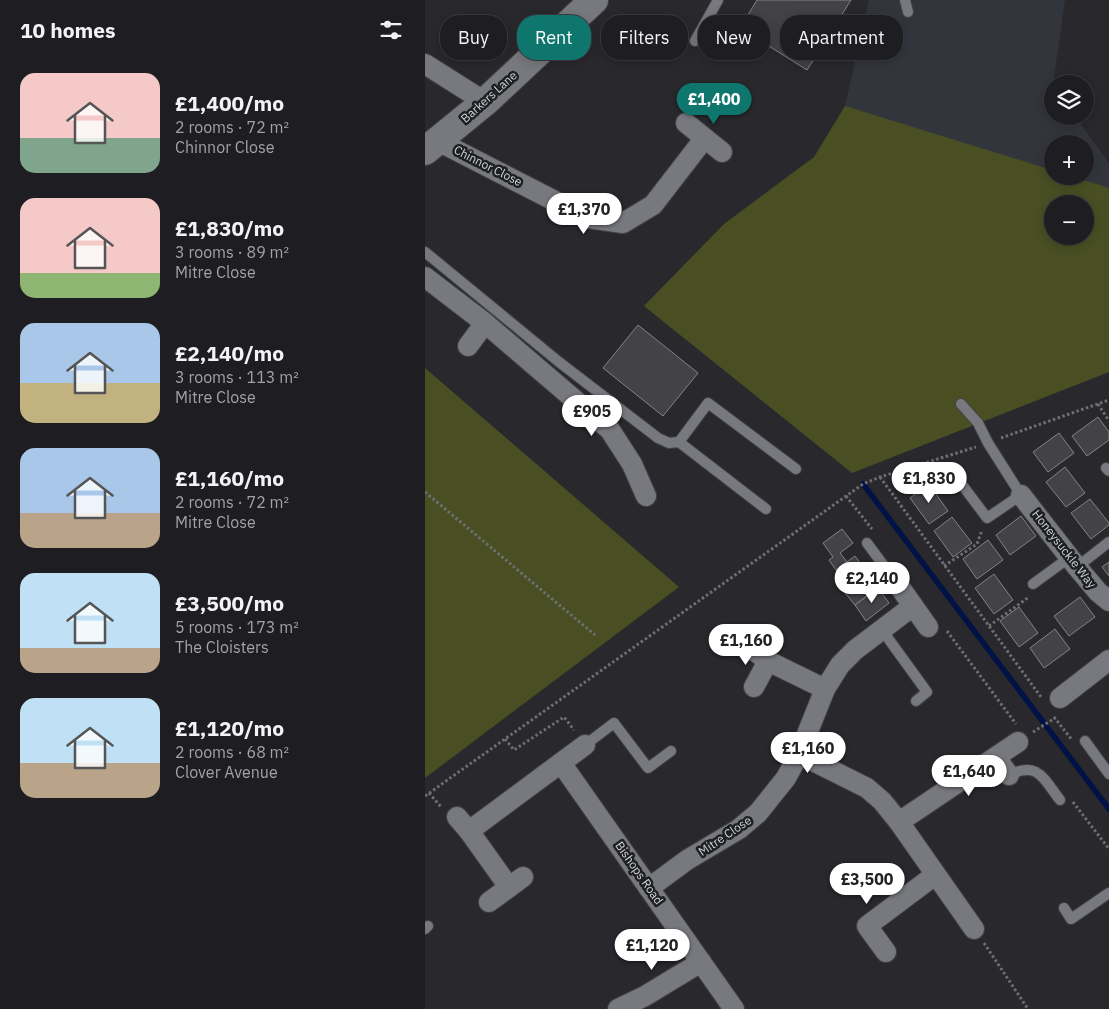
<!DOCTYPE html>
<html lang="en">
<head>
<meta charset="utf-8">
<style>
  body { margin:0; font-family:"IBM Plex Sans",sans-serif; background:#26272a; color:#f1f3f6; height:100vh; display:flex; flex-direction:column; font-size:19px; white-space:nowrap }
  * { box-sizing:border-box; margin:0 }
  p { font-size:16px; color:#a1a2a5 }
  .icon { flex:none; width:28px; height:28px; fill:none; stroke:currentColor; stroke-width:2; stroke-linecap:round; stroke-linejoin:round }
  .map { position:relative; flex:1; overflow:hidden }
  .panel { display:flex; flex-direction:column; background:#1e1e22; width:425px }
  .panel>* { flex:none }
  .banner { position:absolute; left:15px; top:15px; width:475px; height:45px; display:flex; gap:10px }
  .controls { position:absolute; left:619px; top:75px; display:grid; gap:10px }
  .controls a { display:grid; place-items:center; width:50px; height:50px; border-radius:50%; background:#1e1e22; box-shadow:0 2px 12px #0003,0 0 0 1px #3c3c40; font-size:25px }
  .price { position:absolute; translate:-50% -42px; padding:0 11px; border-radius:18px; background:#fff; color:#222; font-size:16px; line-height:32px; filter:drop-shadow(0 1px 2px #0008) }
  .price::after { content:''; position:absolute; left:50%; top:30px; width:15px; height:11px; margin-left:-8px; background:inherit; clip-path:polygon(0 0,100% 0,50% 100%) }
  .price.active { background:#0f766e; color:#fff }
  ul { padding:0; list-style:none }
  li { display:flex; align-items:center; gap:15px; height:125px; padding:0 20px }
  li span { display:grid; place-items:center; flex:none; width:140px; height:100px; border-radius:15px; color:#555 }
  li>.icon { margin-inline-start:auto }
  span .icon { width:60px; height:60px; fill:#fffc; stroke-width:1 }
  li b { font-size:21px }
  h2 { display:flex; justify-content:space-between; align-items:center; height:60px; padding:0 20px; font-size:21px }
  .pill { padding:0 18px; border-radius:20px; background:#1e1e22; box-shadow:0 2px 12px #0003,0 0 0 1px #3c3c40; font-size:18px; line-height:45px }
  .pill.active { background:#0f766e; color:#fff }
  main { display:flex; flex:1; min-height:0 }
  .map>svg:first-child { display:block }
</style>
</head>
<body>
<main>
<section class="panel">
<h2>10 homes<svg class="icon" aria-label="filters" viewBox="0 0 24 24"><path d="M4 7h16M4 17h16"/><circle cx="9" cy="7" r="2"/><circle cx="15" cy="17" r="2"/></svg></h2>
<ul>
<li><span style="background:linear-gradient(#f6c9c9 65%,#7fa58c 0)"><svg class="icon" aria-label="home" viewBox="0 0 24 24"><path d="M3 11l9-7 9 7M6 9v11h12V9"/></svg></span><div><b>£1,400/mo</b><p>2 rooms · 72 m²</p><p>Chinnor Close</p></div></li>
<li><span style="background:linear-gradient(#f6c9c9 75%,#8fb573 0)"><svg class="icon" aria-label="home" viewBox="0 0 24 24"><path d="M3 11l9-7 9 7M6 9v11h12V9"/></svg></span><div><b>£1,830/mo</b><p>3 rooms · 89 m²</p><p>Mitre Close</p></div></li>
<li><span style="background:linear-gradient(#a9c7e8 60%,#c2b280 0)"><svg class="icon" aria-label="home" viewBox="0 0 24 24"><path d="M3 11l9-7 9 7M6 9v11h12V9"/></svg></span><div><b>£2,140/mo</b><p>3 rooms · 113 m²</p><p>Mitre Close</p></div></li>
<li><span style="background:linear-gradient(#a9c7e8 65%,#b9a48a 0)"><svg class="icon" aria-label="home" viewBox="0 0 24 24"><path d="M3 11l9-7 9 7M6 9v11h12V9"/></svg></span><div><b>£1,160/mo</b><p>2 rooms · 72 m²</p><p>Mitre Close</p></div></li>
<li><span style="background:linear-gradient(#bfe0f5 75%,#b9a48a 0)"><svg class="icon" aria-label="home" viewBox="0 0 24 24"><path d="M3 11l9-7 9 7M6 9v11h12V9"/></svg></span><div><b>£3,500/mo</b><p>5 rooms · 173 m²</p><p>The Cloisters</p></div></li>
<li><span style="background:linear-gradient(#bfe0f5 65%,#b9a48a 0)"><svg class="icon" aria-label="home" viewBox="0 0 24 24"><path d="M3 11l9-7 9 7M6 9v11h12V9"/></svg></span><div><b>£1,120/mo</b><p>2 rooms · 68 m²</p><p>Clover Avenue</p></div></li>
</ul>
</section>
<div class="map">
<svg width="684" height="1009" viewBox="0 0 684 1009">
  <rect width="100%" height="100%" fill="#28282d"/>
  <!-- built -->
  <path fill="#33353d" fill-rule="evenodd" d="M444 0H640L628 84V116H650L684 163V372L427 473 219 306 299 224 389 157 420 106ZM628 144H660V176H628ZM628 204H660V236H628Z"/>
  <!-- green -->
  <g fill="#494f23" fill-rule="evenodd">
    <path d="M420 106 627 170 628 176H646L684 188V372L427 473 219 306 299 224 389 157ZM628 204H660V236H628Z"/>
    <polygon points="0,368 254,587 0,778"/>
  </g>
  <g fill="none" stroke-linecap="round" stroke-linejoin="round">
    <!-- stream -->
    <polyline stroke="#001246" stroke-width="5.5" points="438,484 684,809"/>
  </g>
  <!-- building -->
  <g fill="#434347" stroke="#838288">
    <polygon points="332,0 426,0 382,70 315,28"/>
    <polygon points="213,325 273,373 238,416 178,368"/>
    <polygon points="673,417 684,432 684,440 662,456 647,436"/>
    <polygon points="634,433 649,453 623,472 608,452"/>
    <polygon points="640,467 660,493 641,507 621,482"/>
    <polygon points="504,484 523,511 504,524 485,498"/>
    <polygon points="665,499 684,523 684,525 666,539 646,513"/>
    <polygon points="596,516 611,536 585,555 571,535"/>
    <polygon points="527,517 547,543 528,557 509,531"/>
    <polygon points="417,529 428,543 415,553 422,562 411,570 404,560 408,557 398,543"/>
    <polygon points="563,540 578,560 552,579 538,559"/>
    <polygon points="430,556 449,582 439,589 443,595 430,605 420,593 425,589 411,570"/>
    <polygon points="684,562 684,576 677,567"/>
    <polygon points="569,574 588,600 569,614 550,588"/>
    <polygon points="453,588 464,603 441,621 430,605"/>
    <polygon points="655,597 670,617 644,636 629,616"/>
    <polygon points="594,607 613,633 594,647 575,621"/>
    <polygon points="630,629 645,649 619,668 605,648"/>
  </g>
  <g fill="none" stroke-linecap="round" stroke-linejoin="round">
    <defs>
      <g id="lane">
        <polyline points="480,0 483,12"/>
        <polyline points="270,41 293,0"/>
        <polyline points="0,252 134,362 233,438 244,443 254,442 283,403 371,469"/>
        <polyline points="254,442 341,509"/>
        <polyline points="681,468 684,471"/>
        <polyline points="535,482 562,518 596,495 563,443 553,423 536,404"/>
        <polyline points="442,543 474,586"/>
        <polyline points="652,567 684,542"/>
        <polyline points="608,584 645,557"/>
        <polyline points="457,630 502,692 491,701"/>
        <polyline points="660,741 684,774"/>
        <polyline points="160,745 189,723 223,768 246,751"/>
        <path d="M584 775C613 761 618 778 635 800"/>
        <polyline points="639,908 646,919 684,893"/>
        <polyline points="0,929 3,926"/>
      </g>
      <g id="street">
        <polyline points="0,64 60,102"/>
        <polyline points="261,123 297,152"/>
        <polyline points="13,141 163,218 198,223 228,205 279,139"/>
        <polyline points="0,277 60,323 185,430 207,464 221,496"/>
        <polyline points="43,346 60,323"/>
        <polyline points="596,495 652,567 673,592 684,601"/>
        <polyline points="474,586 503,627"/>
        <polyline points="319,643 343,661 400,689"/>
        <polyline points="329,687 343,661"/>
        <polyline points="635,698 684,660"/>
        <polyline points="374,754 442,788 457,801 474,822 549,929"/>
        <polyline points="571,758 584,775"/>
        <polyline points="136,763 309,1009"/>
        <polyline points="32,817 44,831 84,887"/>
        <polyline points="474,822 593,742"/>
        <polyline points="44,831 160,745"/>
        <polyline points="224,888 262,860 314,829 333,813 361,778 374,754 400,689 415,665 430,650 488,606"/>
        <polyline points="64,902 98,877"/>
        <polyline points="461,952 442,926 510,875"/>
        <polyline points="193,1009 220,996 276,962"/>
      </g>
      <polyline id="secondary" points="0,151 60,102 169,0"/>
    </defs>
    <!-- lane casing -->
    <use href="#lane" stroke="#434447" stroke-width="12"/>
    <!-- street casing -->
    <use href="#street" stroke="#434447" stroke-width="22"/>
    <!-- secondary casing -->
    <use href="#secondary" stroke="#434447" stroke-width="30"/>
    <!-- path -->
    <g stroke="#6e6f73" stroke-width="3" stroke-dasharray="2.5 2.5" stroke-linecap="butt">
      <polyline points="673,404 684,421"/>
      <polyline points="576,438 684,400"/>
      <polyline points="455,477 616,697"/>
      <polyline points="0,492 170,635"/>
      <polyline points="421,496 447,529"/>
      <polyline points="519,566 552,544 557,530"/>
      <polyline points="564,626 604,597"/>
      <polyline points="522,631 591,724"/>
      <polyline points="629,717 647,740"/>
      <polyline points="608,732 630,718"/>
      <polyline points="80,739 89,750 139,717 149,730"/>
      <polyline points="4,793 17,808"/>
      <polyline points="0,796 438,484 455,477 551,447"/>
      <polyline points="648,802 684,849"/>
      <polyline points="559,943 603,1009"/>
    </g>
    <!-- lane -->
    <use href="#lane" stroke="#78797e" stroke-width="10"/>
    <!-- street -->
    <use href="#street" stroke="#78797e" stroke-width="20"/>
    <!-- secondary -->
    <use href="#secondary" stroke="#78797e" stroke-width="28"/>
  </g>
  <g text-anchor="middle" stroke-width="5" stroke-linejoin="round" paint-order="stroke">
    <!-- street labels -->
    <g font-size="12" fill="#d3d4d6" stroke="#1e1f23">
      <text transform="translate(64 97) rotate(-42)" y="4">Barkers Lane</text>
      <text transform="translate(63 166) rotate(27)" y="4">Chinnor Close</text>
      <text transform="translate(639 549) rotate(52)" y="4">Honeysuckle Way</text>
      <text transform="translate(300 836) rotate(-34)" y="4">Mitre Close</text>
      <text transform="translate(214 873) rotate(55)" y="4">Bishops Road</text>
    </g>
  </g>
</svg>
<div class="controls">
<a><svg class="icon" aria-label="layers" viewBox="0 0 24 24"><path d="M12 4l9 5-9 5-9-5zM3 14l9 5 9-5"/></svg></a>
<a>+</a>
<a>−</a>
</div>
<b class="price active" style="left:289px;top:125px">£1,400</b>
<b class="price" style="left:159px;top:235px">£1,370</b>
<b class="price" style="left:167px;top:437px">£905</b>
<b class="price" style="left:504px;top:504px">£1,830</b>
<b class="price" style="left:447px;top:604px">£2,140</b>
<b class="price" style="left:321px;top:666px">£1,160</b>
<b class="price" style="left:383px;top:774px">£1,160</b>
<b class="price" style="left:544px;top:797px">£1,640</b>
<b class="price" style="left:442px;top:905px">£3,500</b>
<b class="price" style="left:227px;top:971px">£1,120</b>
<div class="banner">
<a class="pill">Buy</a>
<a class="pill active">Rent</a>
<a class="pill">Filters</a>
<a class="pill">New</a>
<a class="pill">Apartment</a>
</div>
</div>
</main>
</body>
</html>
